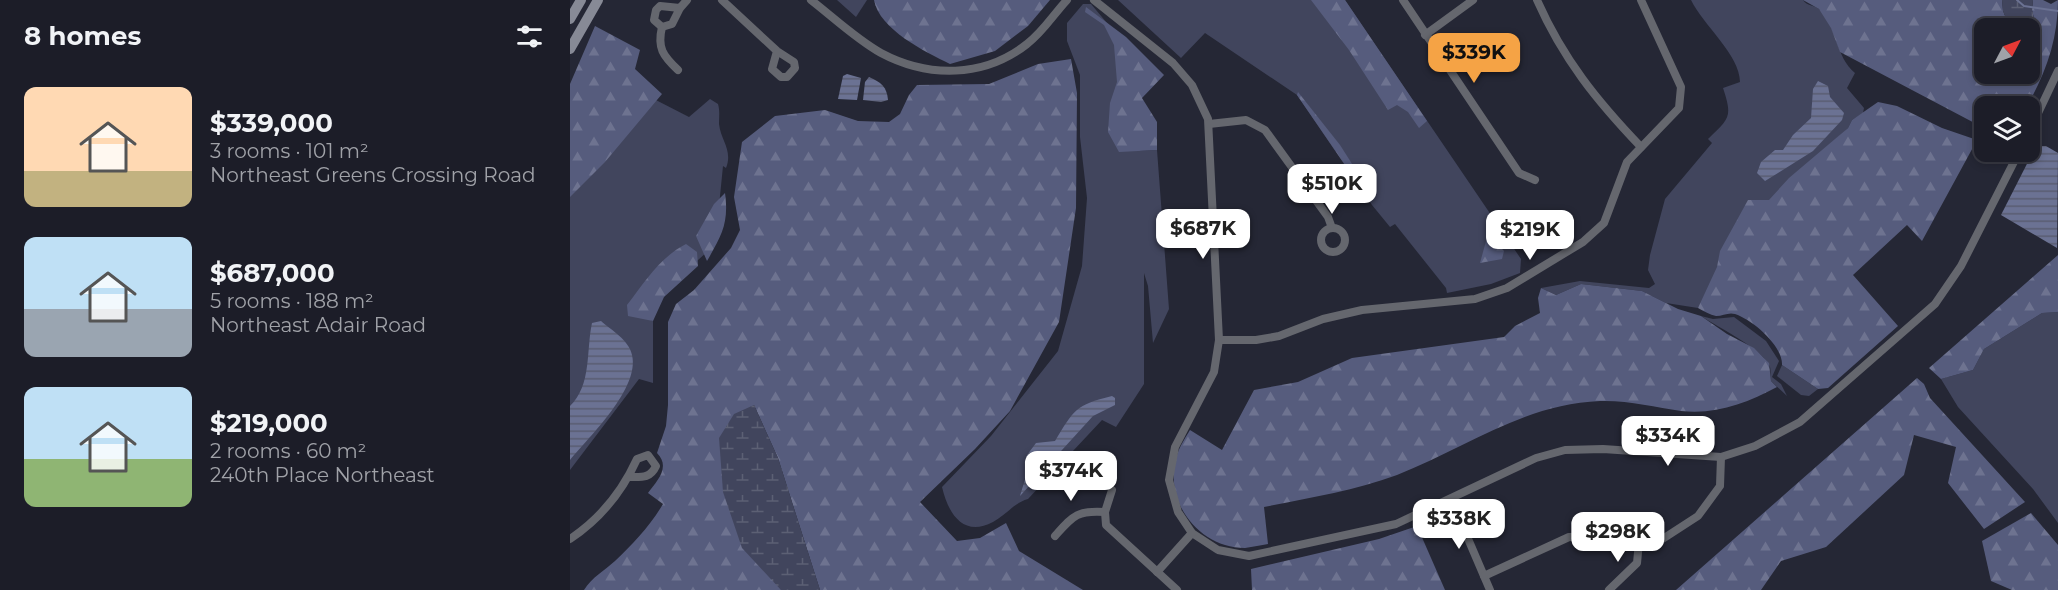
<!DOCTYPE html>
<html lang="en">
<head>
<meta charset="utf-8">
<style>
  body { margin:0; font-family:Montserrat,sans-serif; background:#292a34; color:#f1f3f6; height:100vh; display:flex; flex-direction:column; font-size:22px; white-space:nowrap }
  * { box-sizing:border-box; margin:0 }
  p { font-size:20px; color:#a0a2a8 }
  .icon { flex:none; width:33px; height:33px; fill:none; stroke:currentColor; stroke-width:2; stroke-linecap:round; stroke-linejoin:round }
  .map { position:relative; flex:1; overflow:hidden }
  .drawer { display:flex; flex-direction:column; background:#1c1d28; width:570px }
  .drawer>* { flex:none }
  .needle { width:39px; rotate:49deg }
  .tools { position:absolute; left:1404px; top:18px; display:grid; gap:12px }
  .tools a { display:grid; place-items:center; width:66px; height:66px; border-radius:12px; background:#1c1d28; box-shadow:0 3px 9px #0003,0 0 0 2px #3a3b45; font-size:30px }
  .price { position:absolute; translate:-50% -51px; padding:0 14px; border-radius:12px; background:#fff; color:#222; font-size:20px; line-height:39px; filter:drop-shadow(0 2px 3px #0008) }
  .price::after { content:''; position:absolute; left:50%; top:36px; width:18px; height:14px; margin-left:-9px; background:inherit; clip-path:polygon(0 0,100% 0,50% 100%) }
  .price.current { background:#f5a345; color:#111 }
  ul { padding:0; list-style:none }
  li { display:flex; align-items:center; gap:18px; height:150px; padding:0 24px }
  li span { display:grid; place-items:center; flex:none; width:168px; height:120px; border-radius:12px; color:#555 }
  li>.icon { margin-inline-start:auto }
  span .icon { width:72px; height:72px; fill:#fffc; stroke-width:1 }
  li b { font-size:26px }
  h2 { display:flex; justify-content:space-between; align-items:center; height:72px; padding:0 24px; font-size:26px }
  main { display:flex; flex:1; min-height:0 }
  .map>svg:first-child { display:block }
</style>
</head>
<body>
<main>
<section class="drawer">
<h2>8 homes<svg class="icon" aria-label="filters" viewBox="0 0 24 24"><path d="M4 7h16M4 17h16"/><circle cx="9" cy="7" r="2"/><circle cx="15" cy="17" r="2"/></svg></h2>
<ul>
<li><span style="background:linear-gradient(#ffd9b3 70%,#c2b280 0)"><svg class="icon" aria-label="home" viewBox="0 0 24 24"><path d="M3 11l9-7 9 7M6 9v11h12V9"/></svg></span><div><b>$339,000</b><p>3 rooms · 101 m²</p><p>Northeast Greens Crossing Road</p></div></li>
<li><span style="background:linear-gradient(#bfe0f5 60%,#9aa5b1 0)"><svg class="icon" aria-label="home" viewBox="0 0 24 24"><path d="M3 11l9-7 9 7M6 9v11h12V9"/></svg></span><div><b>$687,000</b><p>5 rooms · 188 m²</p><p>Northeast Adair Road</p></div></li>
<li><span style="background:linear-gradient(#bfe0f5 60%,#8fb573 0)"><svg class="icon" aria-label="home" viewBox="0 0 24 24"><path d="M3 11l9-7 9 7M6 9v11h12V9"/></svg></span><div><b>$219,000</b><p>2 rooms · 60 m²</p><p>240th Place Northeast</p></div></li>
</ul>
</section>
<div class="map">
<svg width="1488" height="590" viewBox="0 0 1488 590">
  <defs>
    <pattern id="forest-firs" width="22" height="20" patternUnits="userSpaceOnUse" patternTransform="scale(1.5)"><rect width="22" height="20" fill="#565c7d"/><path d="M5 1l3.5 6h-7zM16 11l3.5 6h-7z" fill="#6e7390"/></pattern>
    <pattern id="wetland-marsh" width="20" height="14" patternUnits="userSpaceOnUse" patternTransform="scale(1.5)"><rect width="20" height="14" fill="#41455d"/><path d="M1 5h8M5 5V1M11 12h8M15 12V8" fill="none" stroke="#5c6074"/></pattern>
    <pattern id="water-rules" width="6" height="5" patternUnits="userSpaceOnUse" patternTransform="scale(1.5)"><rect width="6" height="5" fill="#6b7293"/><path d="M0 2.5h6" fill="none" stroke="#595d71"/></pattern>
  </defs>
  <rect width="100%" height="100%" fill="#252735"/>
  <!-- green -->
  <g fill="#41455d">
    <polygon points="267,0 297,0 286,17"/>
    <polygon points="548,0 775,0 951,259 950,273 921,284 877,293 876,288 825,224 820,227 802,205 727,95 635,33 611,58"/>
    <path d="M1121 0H1233C1237 6 1244 5 1249 9 1268 26 1265 57 1285 73L1277 88 1294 108 1293 113 1282 120 1278 128 1253 151 1147 280 1128 308 1096 303 1072 291 1011 284 986 295 971 288 1010 281 1079 288 1085 284 1078 270 1080 255 1095 199 1142 143 1138 139C1159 118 1163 118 1153 88L1170 82C1170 55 1133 25 1121 0Z"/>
    <path d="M513 4H521L558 48 570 151 587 150 599 309 583 343 578 286 574 273V384L546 427 532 420 458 499C444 503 436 515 423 522 393 538 378 513 372 487L421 436 488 351 512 266 517 198 510 137V75L497 41V23Z"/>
    <path d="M80 97 119 117 140 99 148 104C150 111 149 117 149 124 151 141 163 150 156 168L153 166 148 216 138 251 77 306 76 318 83 321V383L69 379 0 470V163Z"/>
    <polygon points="1488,312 1488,523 1463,489 1388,407 1371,379 1403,370 1414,349 1472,313"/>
    <path d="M1131 316 1143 319 1164 317 1196 341 1209 361 1202 377 1211 384 1217 396 1201 381C1200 376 1201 371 1200 367 1196 351 1146 326 1131 316Z"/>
    <polygon points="1212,365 1248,389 1239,396 1231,395 1207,376"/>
  </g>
  <!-- forest -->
  <g fill="url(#forest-firs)">
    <path d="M304 0H480L458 26 425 51 380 64C355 52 309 29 304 0Z"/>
    <polygon points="741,0 775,0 857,121 849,128 838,112 827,105 818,110 779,50"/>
    <path d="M1233 0H1432L1433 11 1440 28H1414V74H1460V47L1467 31 1462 10 1463 0H1473L1481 4 1488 0C1488 39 1476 73 1457 106H1414V128L1270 52 1261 28 1249 9Z"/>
    <polygon points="516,7 556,37 594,75 572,98 587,122 587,150 549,152 538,132 540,103 547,82 544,45 534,25 515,12"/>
    <polygon points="25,26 70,50 65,69 92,94 35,162 0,197 0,84"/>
    <path d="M501 59 507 93 506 208 489 322 440 411 405 449 350 502 387 541 410 538 436 523 449 551 513 590H250L208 458 184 405 211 590H14C22 577 34 571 45 561 63 544 80 526 93 504L78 493C87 481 101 467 87 453L96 426 98 405V322L106 304 124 290 161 248 170 230 164 197 172 142 205 116 255 110 288 121 319 122 330 114 339 95 347 85 419 84 468 64Z"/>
    <polygon points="728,92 770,145 798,189 793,191 727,95"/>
    <path d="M1308 102 1327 106 1372 128 1407 140 1352 241 1337 225 1283 275 1328 326 1258 388 1248 389 1212 365C1213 346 1183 320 1165 314 1158 312 1153 316 1146 316 1140 315 1134 311 1128 308L1147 267 1150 251 1178 200H1199L1219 178 1278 128 1282 120Z"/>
    <path d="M155 193C159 223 152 235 137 261L126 236 144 204Z"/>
    <polygon points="918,234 934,251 932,259 910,263"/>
    <path d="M116 244 127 252 128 266 94 297 83 321 58 316 57 305C75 282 89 258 116 244Z"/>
    <polygon points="1488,255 1488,312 1472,313 1414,349 1403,370 1371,379 1359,368"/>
    <path d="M1011 284 1072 291 1108 309 1131 316 1157 334 1184 348 1199 363 1201 381 1207 387C1177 403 1146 415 1111 411 1085 407 1057 400 1030 401 954 404 895 448 827 475 784 491 738 498 694 507L698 544C691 545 683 547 675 548 630 548 594 503 606 459 608 449 614 440 620 430L652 450 684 390 728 382 782 358 934 337 945 326 970 313 968 298 971 288 986 295Z"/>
    <polygon points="1347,378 1354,384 1360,398 1455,502 1414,529 1378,483 1386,447 1344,435 1334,475 1256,547 1211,561 1191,590 1106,590"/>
    <polygon points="1461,513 1488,545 1488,590 1442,590 1421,581 1412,541"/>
    <polygon points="847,526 875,590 682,590 681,569 809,539"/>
  </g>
  <!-- wetland -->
  <g fill="url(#wetland-marsh)">
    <polygon points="1432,0 1463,0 1462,10 1467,31 1460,47 1460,28 1440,28 1433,11"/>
    <polygon points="184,405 208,458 250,590 211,590 172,548 153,492 149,438 164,414"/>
  </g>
  <!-- water -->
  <g fill="url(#water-rules)">
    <polygon points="277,74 291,78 287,100 268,99 273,76"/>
    <path d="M299 77C311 82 317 87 318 100L311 102 293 100 295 82Z"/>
    <polygon points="1248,81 1258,86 1260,97 1274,113 1272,120 1243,151 1195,181 1187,173 1191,162 1205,150 1213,150 1223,135 1241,118 1243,89"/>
    <polygon points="1466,146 1476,146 1488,153 1487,248 1431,215"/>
    <path d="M31 321C41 330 59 340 62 355 70 388 20 436 0 460V406C22 385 16 350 22 323Z"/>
    <path d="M542 396 545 398V405L523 416 450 496 459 466 457 455 466 443 485 441C504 410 505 405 542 396Z"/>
  </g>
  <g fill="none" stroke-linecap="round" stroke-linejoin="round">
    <!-- stream -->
    <polyline stroke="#6b7293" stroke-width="2" points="1447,0 1454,6 1488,11"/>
    <!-- street -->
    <g stroke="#65676e" stroke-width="8">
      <polyline points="152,0 207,51 224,62 225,68 217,77 211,77 202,69 207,51"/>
      <path d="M241 0C263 17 286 39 311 53 358 78 414 78 457 44 473 32 483 15 497 0"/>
      <polyline points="524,0 603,63 622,85 638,119 649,340 644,372 605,447 599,480 608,512 622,533 648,550 679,556 826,524 966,458 995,450 1033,449 1151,457 1185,446 1230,422 1365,304 1391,266 1449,152"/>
      <polyline points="833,0 949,173 965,180"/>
      <path d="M967 0C993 59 1027 101 1071 147"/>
      <polyline points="110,8 90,6 86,10 84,20 92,27 102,24 110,8 117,0"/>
      <path d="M92 27C87 48 93 56 108 70"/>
      <polyline points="855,35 903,0"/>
      <polyline points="639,124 676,120 695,130 758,217 762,228"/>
      <polyline points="1460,130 1488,71"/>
      <circle cx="763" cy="240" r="12"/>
      <polyline points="649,340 686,340 709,336 753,319 792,310 905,299 937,288 1013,242 1034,223 1057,162 1109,108 1111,87 1071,0"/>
      <polyline points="542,490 535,512 536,525 607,590"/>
      <polyline points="881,499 920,590"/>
      <path d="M485 536C503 516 507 510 535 512"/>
      <path d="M0 539C30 519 52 492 67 459L78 455 86 466C80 479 71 477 58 477"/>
      <polyline points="587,572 622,533"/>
      <polyline points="914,576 999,537 1040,535 1071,543 1091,540 1128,516 1150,486 1151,457"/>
      <polyline points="1039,590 1067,563 1069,542"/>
    </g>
    <!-- secondary -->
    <g stroke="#878a96" stroke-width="10">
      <polyline points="0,19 11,0"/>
      <polyline points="0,49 28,0"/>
    </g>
  </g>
</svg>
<div class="tools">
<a><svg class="needle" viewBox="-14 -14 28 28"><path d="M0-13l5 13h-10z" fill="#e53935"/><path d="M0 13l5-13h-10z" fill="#a0a2a8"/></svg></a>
<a><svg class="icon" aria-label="layers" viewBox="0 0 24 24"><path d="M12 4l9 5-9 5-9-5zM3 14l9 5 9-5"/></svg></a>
</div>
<b class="price current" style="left:904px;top:84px">$339K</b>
<b class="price" style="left:762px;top:215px">$510K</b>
<b class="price" style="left:633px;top:260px">$687K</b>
<b class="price" style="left:960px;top:261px">$219K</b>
<b class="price" style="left:1098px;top:467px">$334K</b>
<b class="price" style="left:501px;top:502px">$374K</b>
<b class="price" style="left:889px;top:550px">$338K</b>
<b class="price" style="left:1048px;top:563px">$298K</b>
</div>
</main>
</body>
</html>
